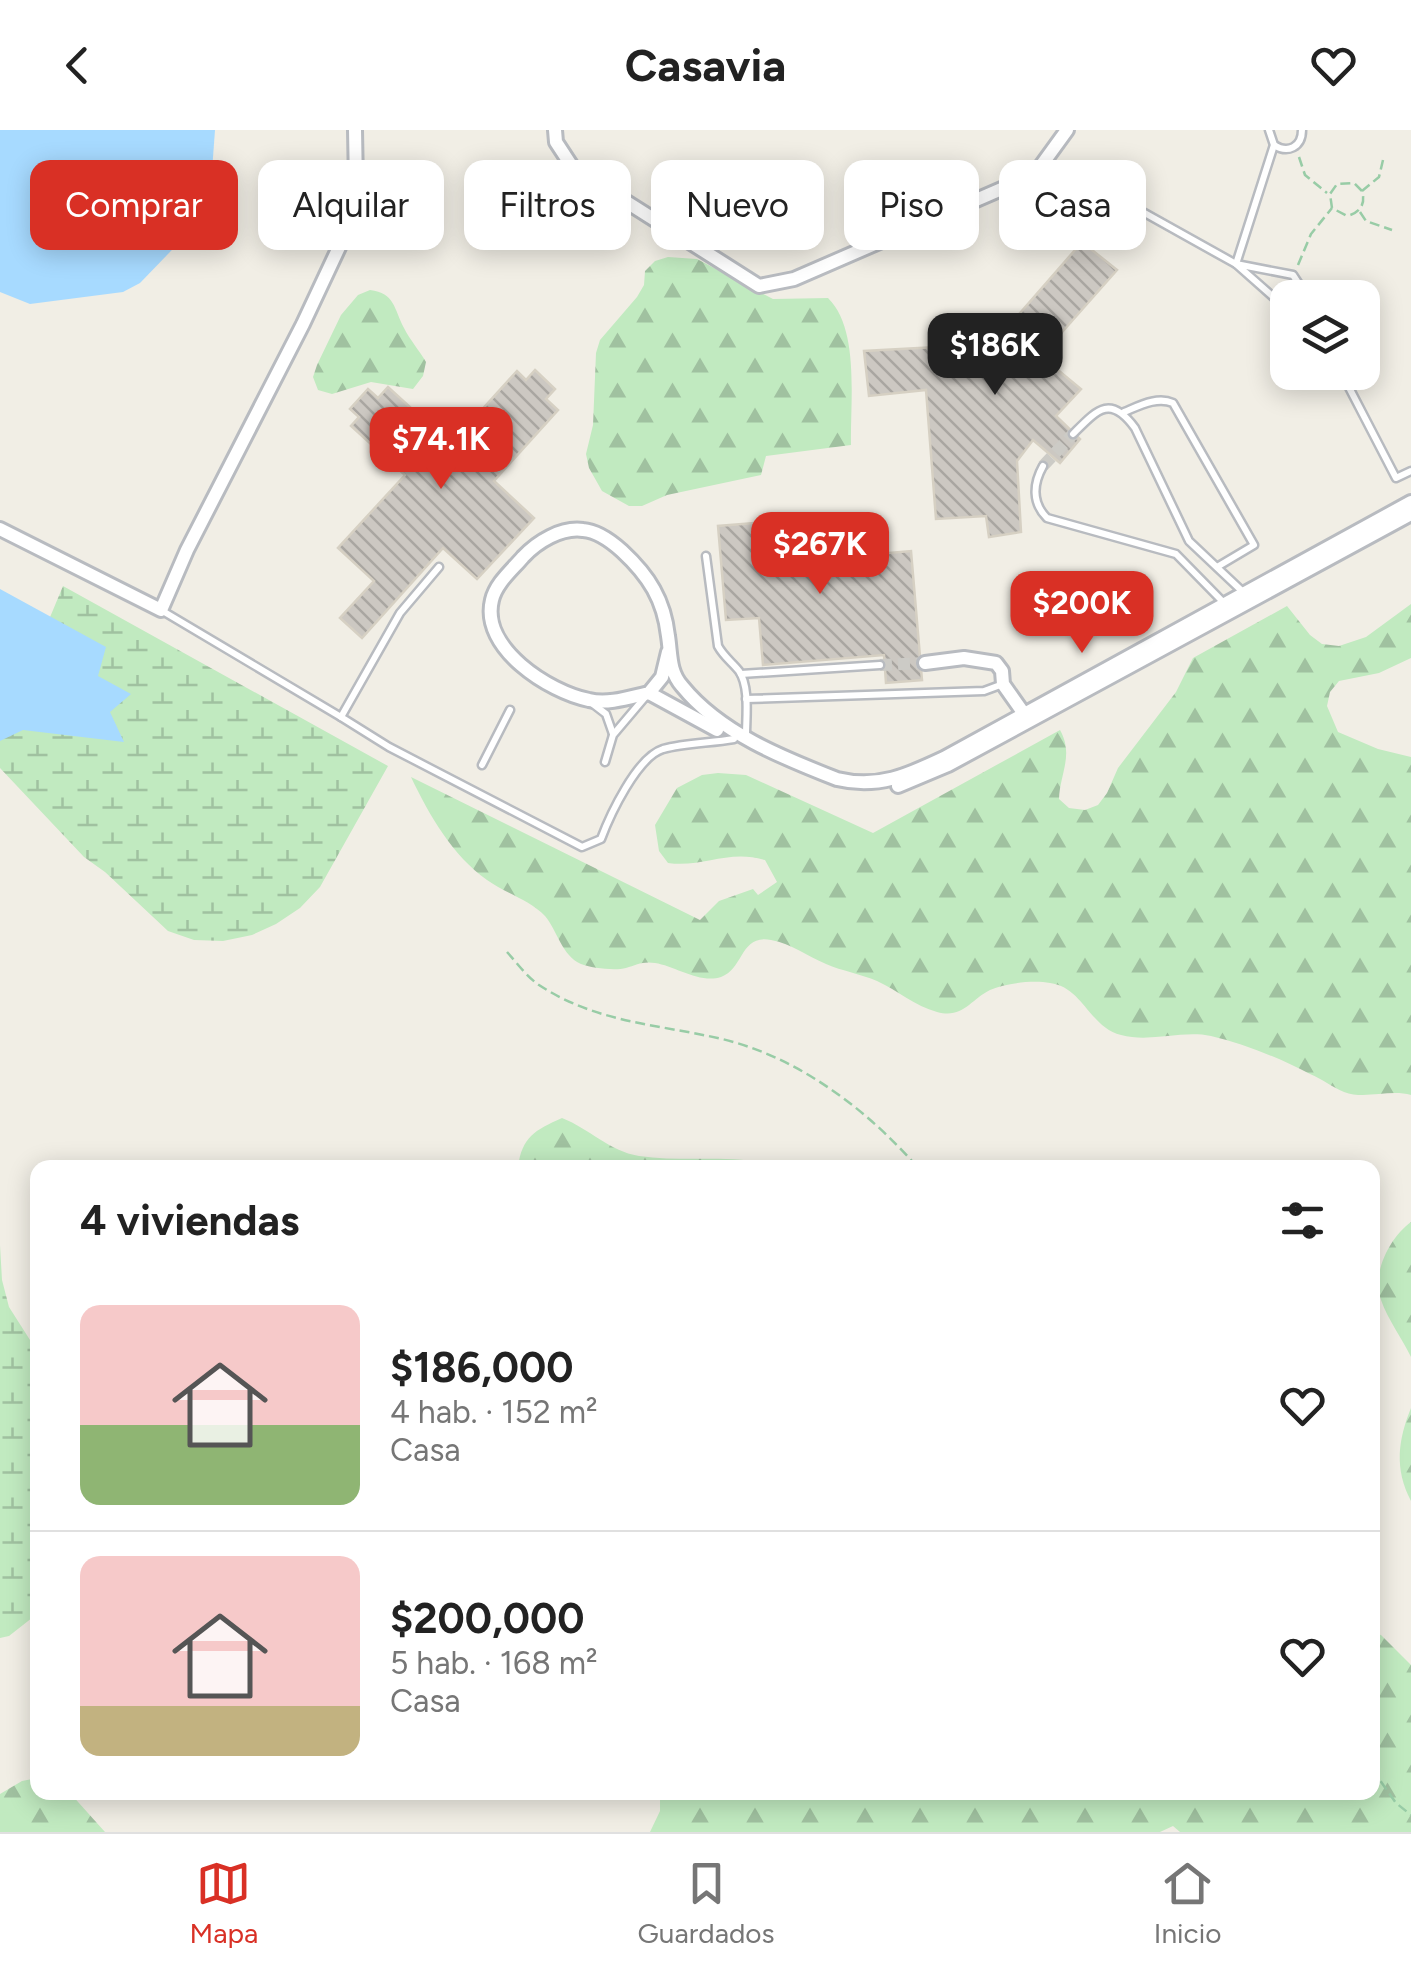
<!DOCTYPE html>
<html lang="es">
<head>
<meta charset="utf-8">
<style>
  body { margin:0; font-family:Figtree,sans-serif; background:#f6f6f6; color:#222; height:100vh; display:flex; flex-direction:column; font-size:38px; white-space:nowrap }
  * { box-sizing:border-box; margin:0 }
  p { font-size:32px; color:#767676 }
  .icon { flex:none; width:55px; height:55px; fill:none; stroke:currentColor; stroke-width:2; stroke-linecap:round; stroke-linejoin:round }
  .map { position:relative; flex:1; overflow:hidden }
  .details { position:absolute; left:30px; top:1030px; width:1350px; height:640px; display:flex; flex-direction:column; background:#fff; border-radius:20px; box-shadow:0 5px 25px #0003 }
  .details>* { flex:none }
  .hud { position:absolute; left:30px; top:30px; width:1352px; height:90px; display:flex; gap:20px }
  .tools { position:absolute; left:1270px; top:150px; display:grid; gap:20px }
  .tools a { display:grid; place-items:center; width:110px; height:110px; border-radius:20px; background:#fff; box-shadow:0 5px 25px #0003; font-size:50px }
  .price { position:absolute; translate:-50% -85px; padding:0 22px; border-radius:20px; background:#d93025; color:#fff; font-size:32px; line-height:65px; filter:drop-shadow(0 2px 5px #0008) }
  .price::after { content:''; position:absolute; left:50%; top:60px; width:30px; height:22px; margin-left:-15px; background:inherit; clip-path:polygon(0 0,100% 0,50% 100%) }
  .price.current { background:#222; color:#fff }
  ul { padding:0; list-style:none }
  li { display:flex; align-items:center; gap:30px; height:250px; padding:0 50px }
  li+li { border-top:2px solid #e0e0e0 }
  li span { display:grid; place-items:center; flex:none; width:280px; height:200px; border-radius:20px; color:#555 }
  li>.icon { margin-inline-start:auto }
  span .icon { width:120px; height:120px; fill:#fffc; stroke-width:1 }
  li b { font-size:42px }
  h2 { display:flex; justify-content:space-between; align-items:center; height:120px; padding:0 50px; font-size:42px }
  .pill { padding:0 35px; border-radius:20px; background:#fff; box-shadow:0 5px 25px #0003; font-size:35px; line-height:90px }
  .pill.current { background:#d93025; color:#fff }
  header { display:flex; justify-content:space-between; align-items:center; height:130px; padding:0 50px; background:#fff; font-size:45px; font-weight:700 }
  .menu { display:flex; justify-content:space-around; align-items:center; height:140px; border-top:2px solid #e0e0e0; background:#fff; font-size:28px; color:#767676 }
  .menu a { display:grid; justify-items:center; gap:5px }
  .menu .current { color:#d93025 }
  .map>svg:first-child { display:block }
</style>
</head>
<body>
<header><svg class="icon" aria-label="back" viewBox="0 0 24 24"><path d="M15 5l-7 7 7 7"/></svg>Casavia<svg class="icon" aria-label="heart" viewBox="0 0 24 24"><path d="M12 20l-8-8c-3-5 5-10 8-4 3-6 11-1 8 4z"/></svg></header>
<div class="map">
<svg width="1411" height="1702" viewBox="0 0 1411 1702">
  <defs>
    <pattern id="forest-firs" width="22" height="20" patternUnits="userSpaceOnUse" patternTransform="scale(2.5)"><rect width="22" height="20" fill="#c1eac0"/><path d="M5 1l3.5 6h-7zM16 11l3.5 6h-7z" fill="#a0c1a0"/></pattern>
    <pattern id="wetland-marsh" width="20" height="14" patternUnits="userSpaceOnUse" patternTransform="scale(2.5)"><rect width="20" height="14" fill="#c1eac0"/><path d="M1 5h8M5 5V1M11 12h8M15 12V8" fill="none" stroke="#a0c1a0"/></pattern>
    <pattern id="building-back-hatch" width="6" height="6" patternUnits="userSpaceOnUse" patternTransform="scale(2.5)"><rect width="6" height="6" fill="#ccc8c2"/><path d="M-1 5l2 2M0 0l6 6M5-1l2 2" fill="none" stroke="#a9a6a1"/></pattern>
  </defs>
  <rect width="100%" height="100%" fill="#f1eee5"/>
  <!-- forest -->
  <g fill="url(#forest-firs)">
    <path d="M668 127 697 129 773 169 828 168C860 199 850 272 851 315L766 326 761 345 667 365 642 376H629L602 361 589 338 586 324 593 295 596 223 600 210 637 167 644 155 645 141 655 131Z"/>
    <path d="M370 160C395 163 394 179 404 198 410 210 419 220 426 232L423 246 413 259 371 252 332 264 318 260 313 247 317 235 341 185 358 165Z"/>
    <path d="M1411 474V528L1379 543 1339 551 1330 562 1327 576 1338 602 1378 619 1411 627V965C1389 959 1365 970 1344 962 1332 957 1322 949 1310 944 1279 928 1245 914 1211 906 1181 900 1150 913 1121 905 1089 897 1083 857 1050 853 1033 850 1006 853 990 860 970 870 963 889 937 882 915 876 897 860 877 851 861 844 842 841 826 834 807 826 792 814 771 810 740 804 744 839 721 847 700 854 675 836 655 833 643 831 636 835 626 838 615 841 591 838 581 834 562 826 557 800 545 786 530 770 505 763 487 750 453 726 429 685 411 647L700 790 719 771 753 759 758 765 777 752 765 730C728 719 703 738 668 733L659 721 655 695 677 658 702 645 718 643 746 645 873 703 1060 600C1074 625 1060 643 1059 669L1069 678 1085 680 1098 675 1107 663 1118 638 1176 562 1193 528 1287 476 1310 505 1322 514 1339 516 1366 507Z"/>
    <path d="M562 988C590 999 609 1021 639 1026 687 1033 734 1023 782 1037H518C522 1007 535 1000 562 988Z"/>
    <path d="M1411 1092V1227C1402 1208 1388 1190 1381 1170 1371 1144 1390 1107 1411 1092Z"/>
    <path d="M1411 1278V1371C1394 1339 1398 1310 1411 1278Z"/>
    <polygon points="1373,1503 1381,1505 1411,1535 1411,1702 1180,1702 1173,1696 1160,1702 650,1702 660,1681 660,1663 1372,1662"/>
    <polygon points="37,1648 38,1662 70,1663 105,1702 0,1702 0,1664 22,1651"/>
  </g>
  <!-- wetland -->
  <g fill="url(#wetland-marsh)">
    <polygon points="63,456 388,636 320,757 300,778 276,794 252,805 223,811 194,810 168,801 105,742 84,727 0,638 0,527 48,492"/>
    <polygon points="0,1115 2,1150 9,1177 37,1221 37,1484 9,1506 0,1508"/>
  </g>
  <!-- water -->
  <g fill="#a7daff">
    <polygon points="0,0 215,0 210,68 196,95 140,153 123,162 30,174 0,162"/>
    <polygon points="0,459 106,517 98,546 131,564 110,582 124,612 23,600 0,611"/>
  </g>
  <!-- building -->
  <g fill="url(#building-back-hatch)" stroke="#d6d0c3" stroke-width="2.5">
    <polygon points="1082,112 1117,140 1041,226 1081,259 1056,286 1080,309 1060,333 1033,310 1017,331 1021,402 989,407 986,386 936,389 926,260 869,266 864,221 993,214"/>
    <polygon points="535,240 555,259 546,269 558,280 494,351 534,388 477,449 443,418 362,508 340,488 374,451 338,418 405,345 351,296 359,287 350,279 368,259 378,268 388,257 433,298 421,311 439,327 517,241 526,250"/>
    <polygon points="826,387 830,428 911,421 922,550 886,553 884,525 763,535 759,488 726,490 718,396"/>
  </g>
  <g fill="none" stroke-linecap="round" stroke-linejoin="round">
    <!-- street-tunnel -->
    <g stroke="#cccbc6" stroke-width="12" stroke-dasharray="12 6" stroke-linecap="butt">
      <polyline points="1043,336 1073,304"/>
      <polyline points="880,535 925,533"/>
    </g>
    <defs>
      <g id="lane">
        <polyline points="1269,0 1274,15 1236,134 1288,180"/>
        <path d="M1274 15C1288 24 1302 17 1302 0"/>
        <polyline points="1116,67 1236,134 1293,145 1308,168"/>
        <polyline points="1341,242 1396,348 1411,341"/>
        <path d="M1124 282C1139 276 1157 266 1173 273L1254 415 1217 437"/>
        <path d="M1073 304C1097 280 1110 264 1135 298L1189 411 1243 462"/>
        <path d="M1043 336C1033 354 1032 373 1047 388L1176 424 1226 475"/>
        <path d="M706 426 718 516C724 527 732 532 739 541 750 557 746 587 746 605"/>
        <path d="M439 437 400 483 341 587 389 617 582 717 601 709C610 685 637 627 663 619 685 613 711 613 734 609"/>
        <polyline points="161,480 341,587"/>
        <polyline points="741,544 880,535"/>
        <polyline points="746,569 984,561 1003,554"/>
        <polyline points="593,574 606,584 613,604"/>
        <polyline points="605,632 613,605 646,566"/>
        <polyline points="482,635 510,580"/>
      </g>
      <g id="street">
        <polyline points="555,0 556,12 573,38 759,156 794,149 1013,54 1038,40 1067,0"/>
        <polyline points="0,399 161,480 187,420 303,194 341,113 356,54 355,0"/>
        <path d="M668 522 662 547 649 563C631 567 608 575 589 570 549 562 480 518 492 470 496 453 512 440 523 427 537 412 561 397 583 400 598 401 612 412 622 421 649 446 664 470 668 506 671 525 669 541 682 556 720 603 783 628 837 649 878 659 908 645 944 628L1411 372"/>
        <polyline points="925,533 964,528 996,533 1002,541 1003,554 1027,588"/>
        <polyline points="649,563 717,600"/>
        <polyline points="898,656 948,635 1411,384"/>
      </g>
    </defs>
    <!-- lane casing -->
    <use href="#lane" stroke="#b8bbc0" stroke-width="11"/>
    <!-- street casing -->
    <use href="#street" stroke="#b8bbc0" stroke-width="18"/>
    <!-- path -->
    <g stroke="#98cca6" stroke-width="2.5" stroke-dasharray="10 5" stroke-linecap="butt">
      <polyline points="1299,27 1305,45 1327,63"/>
      <path d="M1362 61 1354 53 1337 54 1330 64 1332 78 1347 86C1360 83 1366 74 1362 61L1379 47 1383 30"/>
      <polyline points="1360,82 1366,91 1392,100"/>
      <polyline points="1298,135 1311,104 1332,78"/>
      <path d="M507 822C517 833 527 847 539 855 597 893 657 894 722 909 798 927 868 980 918 1038"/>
      <polyline points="1372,1639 1396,1673 1411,1685"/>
    </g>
    <!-- lane -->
    <use href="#lane" stroke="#fff" stroke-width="6"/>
    <!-- street -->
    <use href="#street" stroke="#fff" stroke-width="12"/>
  </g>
</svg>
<div class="tools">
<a><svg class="icon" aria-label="layers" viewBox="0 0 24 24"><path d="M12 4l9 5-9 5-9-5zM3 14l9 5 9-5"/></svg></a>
</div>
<b class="price current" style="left:995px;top:268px">$186K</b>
<b class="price" style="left:441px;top:362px">$74.1K</b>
<b class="price" style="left:820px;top:467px">$267K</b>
<b class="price" style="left:1082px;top:526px">$200K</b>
<div class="hud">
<a class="pill current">Comprar</a>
<a class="pill">Alquilar</a>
<a class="pill">Filtros</a>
<a class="pill">Nuevo</a>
<a class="pill">Piso</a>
<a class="pill">Casa</a>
</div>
<section class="details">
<h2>4 viviendas<svg class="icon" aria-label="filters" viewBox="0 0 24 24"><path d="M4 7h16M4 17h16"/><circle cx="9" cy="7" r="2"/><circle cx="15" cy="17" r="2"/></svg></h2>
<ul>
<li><span style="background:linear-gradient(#f6c9c9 60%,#8fb573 0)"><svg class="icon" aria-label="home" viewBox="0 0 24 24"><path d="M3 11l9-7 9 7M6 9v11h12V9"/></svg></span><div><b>$186,000</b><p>4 hab. · 152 m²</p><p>Casa</p></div><svg class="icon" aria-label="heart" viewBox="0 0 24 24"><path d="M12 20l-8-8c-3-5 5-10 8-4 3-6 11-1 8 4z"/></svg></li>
<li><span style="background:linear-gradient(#f6c9c9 75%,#c2b280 0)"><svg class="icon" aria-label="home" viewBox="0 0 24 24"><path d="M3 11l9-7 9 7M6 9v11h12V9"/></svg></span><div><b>$200,000</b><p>5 hab. · 168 m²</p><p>Casa</p></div><svg class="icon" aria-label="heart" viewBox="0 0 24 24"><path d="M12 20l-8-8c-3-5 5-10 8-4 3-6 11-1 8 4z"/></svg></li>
</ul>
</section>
</div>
<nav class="menu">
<a class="current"><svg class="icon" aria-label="map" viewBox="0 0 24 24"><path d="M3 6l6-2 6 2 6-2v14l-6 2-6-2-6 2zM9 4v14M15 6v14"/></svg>Mapa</a>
<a><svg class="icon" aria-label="saved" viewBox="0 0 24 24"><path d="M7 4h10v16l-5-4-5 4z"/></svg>Guardados</a>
<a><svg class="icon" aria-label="home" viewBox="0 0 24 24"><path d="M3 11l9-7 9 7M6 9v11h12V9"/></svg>Inicio</a>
</nav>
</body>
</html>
